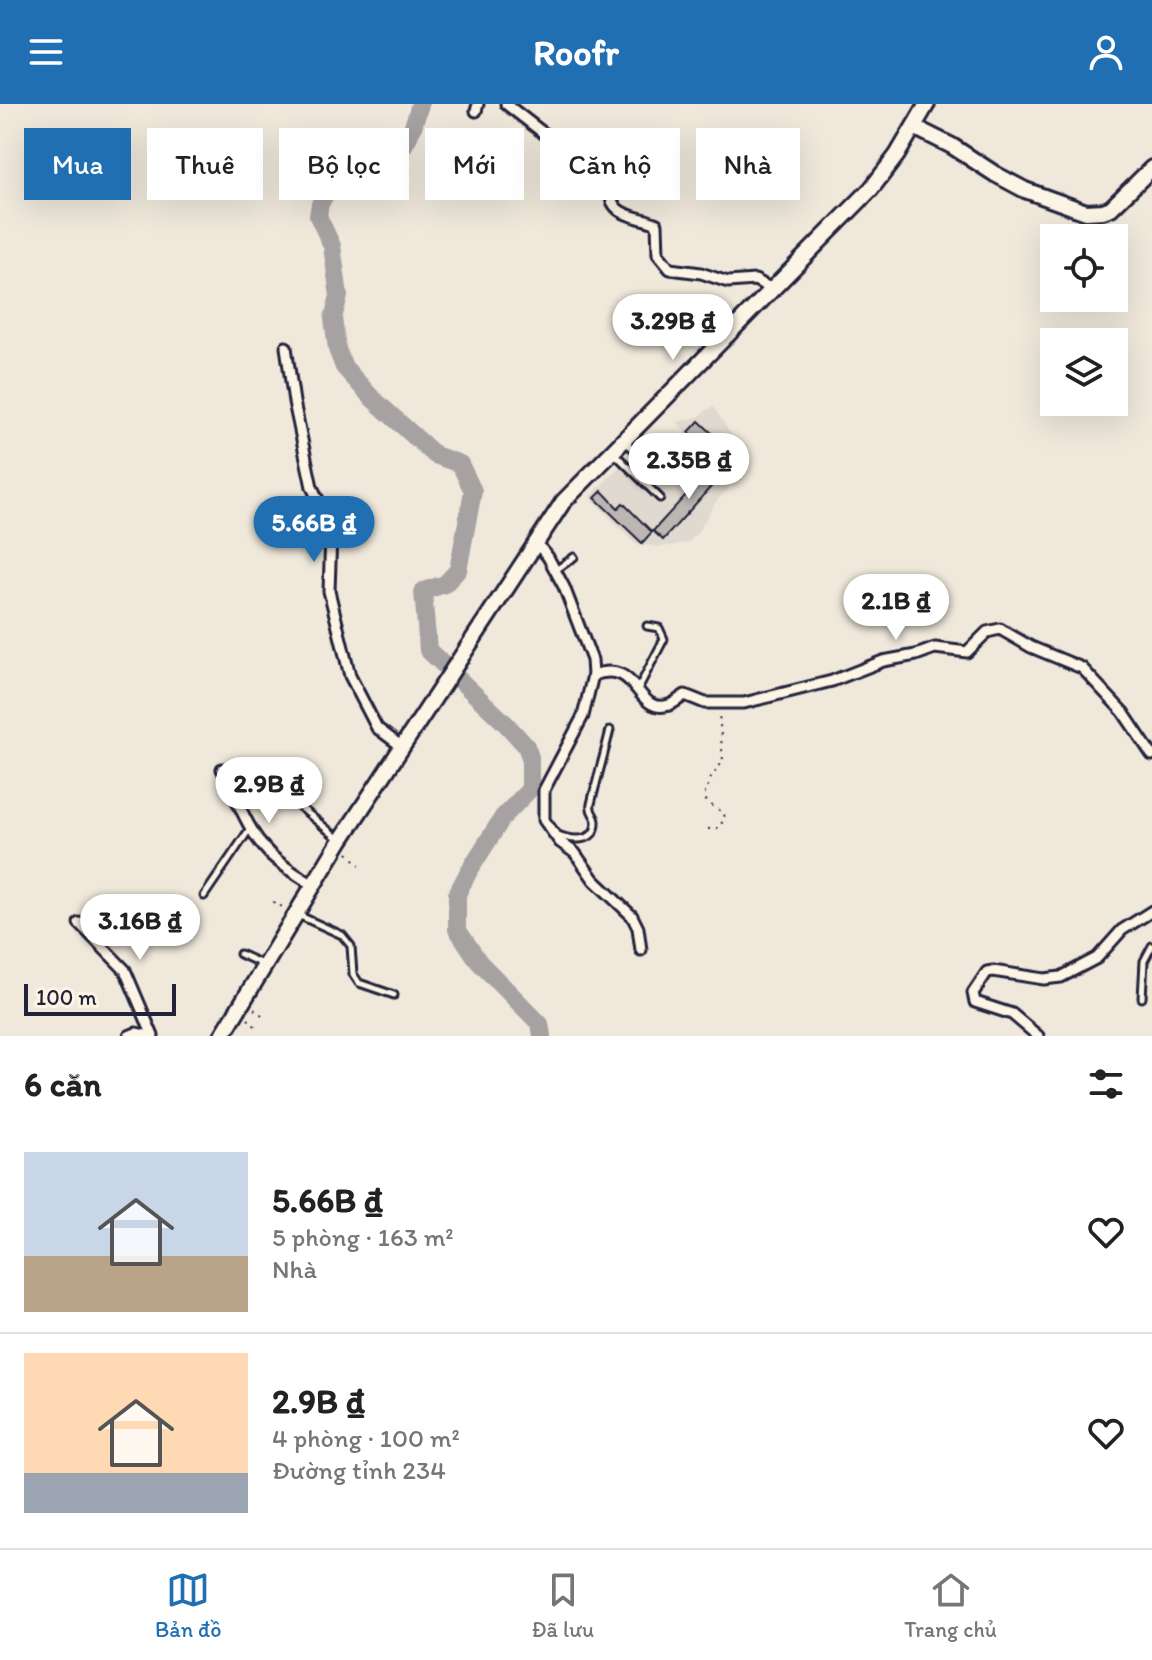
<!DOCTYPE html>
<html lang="vi">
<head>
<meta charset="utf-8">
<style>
  body { margin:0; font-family:Itim,sans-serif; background:#f6f6f6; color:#222; height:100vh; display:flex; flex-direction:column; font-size:30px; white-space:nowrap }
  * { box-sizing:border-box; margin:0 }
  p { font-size:26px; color:#767676 }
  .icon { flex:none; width:44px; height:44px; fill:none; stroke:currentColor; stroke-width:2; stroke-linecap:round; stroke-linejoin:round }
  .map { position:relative; height:932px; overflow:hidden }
  .sheet { display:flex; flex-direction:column; background:#fff; flex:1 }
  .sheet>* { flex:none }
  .top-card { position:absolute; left:24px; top:24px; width:1104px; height:72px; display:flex; gap:16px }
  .fabs { position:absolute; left:1040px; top:120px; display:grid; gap:16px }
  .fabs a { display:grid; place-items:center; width:88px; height:88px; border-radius:0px; background:#fff; box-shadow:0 8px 32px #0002; font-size:40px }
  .scale { position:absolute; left:24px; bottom:20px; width:152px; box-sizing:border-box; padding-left:8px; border:4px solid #22223b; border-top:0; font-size:22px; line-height:28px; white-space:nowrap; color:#22223b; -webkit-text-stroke:6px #fcf5e5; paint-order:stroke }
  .price { position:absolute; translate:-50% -68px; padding:0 18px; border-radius:28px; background:#fff; color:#222; font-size:26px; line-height:52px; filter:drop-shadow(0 2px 4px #0008) }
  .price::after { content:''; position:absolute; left:50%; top:48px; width:24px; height:18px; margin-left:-12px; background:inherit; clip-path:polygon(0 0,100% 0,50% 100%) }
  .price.active { background:#1f6fb2; color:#fff }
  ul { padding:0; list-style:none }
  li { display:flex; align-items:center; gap:24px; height:200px; padding:0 24px }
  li+li { border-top:2px solid #e0e0e0 }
  li span { display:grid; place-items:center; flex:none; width:224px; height:160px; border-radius:0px; color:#555 }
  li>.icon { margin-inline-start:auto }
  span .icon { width:96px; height:96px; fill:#fffc; stroke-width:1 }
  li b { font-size:34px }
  h2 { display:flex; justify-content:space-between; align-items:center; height:96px; padding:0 24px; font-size:34px }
  .chip { padding:0 28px; border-radius:0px; background:#fff; box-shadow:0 8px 32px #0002; font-size:28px; line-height:72px }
  .chip.active { background:#1f6fb2; color:#fff }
  header { display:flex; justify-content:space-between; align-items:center; height:104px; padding:0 24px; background:#1f6fb2; color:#fff; font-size:36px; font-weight:700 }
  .tab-bar { display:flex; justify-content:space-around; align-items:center; height:112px; border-top:2px solid #e0e0e0; background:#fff; font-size:22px; color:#767676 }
  .tab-bar a { display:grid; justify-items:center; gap:4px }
  .tab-bar .active { color:#1f6fb2 }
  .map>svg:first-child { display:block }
</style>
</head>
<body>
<header><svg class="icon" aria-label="menu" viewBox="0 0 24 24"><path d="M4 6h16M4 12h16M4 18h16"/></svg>Roofr<svg class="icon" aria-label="person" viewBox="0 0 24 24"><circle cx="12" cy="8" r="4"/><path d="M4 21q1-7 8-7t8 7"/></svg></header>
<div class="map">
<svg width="1152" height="932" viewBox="0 0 1152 932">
  <rect width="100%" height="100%" fill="#efe8db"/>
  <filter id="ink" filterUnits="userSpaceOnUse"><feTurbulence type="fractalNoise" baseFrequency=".0125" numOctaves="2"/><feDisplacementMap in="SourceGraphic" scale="16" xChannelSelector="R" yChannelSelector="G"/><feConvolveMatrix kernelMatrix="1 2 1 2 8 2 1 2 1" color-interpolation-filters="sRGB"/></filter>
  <g filter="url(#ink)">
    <!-- built -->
    <polygon fill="#e0d9cf" points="713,302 750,361 716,398 698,428 688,439 661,443 635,440 590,393 638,343 670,362 686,328 677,318 698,313"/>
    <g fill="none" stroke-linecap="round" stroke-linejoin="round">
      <!-- river -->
      <path stroke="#a6a2a2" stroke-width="18" d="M420 0C402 65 389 58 331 80L320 100 318 112 332 142 339 192 333 214 337 245 344 263 372 294 435 351 460 360 473 387 458 466 445 480 423 487 428 546 506 620 526 642 530 653V685L503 713 469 767 457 790V825L479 858 540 920 542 932"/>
    </g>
    <!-- building -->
    <g fill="#bcb7b3" stroke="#22223b" stroke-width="2">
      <polygon points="699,317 731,347 720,358 689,328"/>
      <polygon points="716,358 726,366 663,436 653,427"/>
      <polygon points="602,387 618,404 623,399 652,428 642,439 595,394"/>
    </g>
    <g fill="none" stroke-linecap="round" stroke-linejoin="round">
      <defs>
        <g id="service">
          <polyline points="624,337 670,376 682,375 702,348"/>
          <polyline points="613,348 660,394"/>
          <polyline points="556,466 574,453"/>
          <polyline points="638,585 664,535 659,524 647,522"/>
          <polyline points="276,683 340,736"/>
          <path d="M556 730C569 736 597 741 596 717 595 710 589 708 591 700 597 675 604 651 610 626"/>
          <polyline points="204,792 251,723"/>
          <polyline points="298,811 342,831 351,842 353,870 359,879 394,891"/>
          <polyline points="240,850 264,861"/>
          <polyline points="1142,894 1144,857 1152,842"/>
        </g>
        <g id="minor">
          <path d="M506 0 578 56 608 60C612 69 610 76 610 86 610 114 638 111 657 120L658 150 670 165 701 169 728 178 755 176 772 185"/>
          <polyline points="476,7 478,0"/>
          <polyline points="286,243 294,298 312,383 328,417 331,430 329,487 350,572 377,624 401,642"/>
          <polyline points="535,437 548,453 564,483 592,556 593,571 583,612 544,686 544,716 560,738 575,749 594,776 632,812 638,824 641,846"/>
          <path d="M593 571C640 554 635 612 669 601 675 599 680 594 685 591L705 599H744L832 577 883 557 916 551 935 544 967 548 987 528 1000 525 1031 543 1082 564 1123 608 1152 651"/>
          <path d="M222 665C236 692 247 726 268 748 281 762 298 771 313 781"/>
          <polyline points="79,819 125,866 153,932"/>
          <polyline points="129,932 136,929 149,932"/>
          <polyline points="1038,932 1012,910 975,898 973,889 987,868 993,867 1044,875 1061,873 1097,854 1122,826 1152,807"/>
        </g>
        <g id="secondary">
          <polyline points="914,23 952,42 995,70 1025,86 1086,108 1103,107 1111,104 1152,64"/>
          <polyline points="222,932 339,739 563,398 871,85 897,51 927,0"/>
        </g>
      </defs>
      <!-- service casing -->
      <use href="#service" stroke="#22223b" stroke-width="11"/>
      <!-- minor casing -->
      <use href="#minor" stroke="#22223b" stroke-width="15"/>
      <!-- secondary casing -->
      <use href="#secondary" stroke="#22223b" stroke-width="20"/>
      <!-- path -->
      <g stroke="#22223b" stroke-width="2" stroke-dasharray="2 6" stroke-linecap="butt">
        <path d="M708 725 719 724 725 713C721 703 707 703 704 692L711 674 723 657 719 609"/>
        <polyline points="348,749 360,761"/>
        <polyline points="273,798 286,805"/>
        <polyline points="254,905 262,911"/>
        <polyline points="248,915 258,925"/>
      </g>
      <!-- service -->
      <use href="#service" stroke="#fcf5e5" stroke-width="5"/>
      <!-- minor -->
      <use href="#minor" stroke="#fcf5e5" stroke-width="9"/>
      <!-- secondary -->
      <use href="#secondary" stroke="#fcf5e5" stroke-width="14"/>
    </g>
  </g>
</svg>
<div class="fabs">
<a><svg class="icon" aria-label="locate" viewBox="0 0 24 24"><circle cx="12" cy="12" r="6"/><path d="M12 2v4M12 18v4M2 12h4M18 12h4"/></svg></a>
<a><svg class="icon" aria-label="layers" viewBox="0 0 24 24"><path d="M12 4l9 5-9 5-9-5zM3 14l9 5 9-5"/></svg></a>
</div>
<div class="scale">100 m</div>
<b class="price" style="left:673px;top:258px">3.29B ₫</b>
<b class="price" style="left:689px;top:397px">2.35B ₫</b>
<b class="price active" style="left:314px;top:460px">5.66B ₫</b>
<b class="price" style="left:896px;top:538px">2.1B ₫</b>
<b class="price" style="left:269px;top:721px">2.9B ₫</b>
<b class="price" style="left:140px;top:858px">3.16B ₫</b>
<div class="top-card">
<a class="chip active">Mua</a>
<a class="chip">Thuê</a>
<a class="chip">Bộ lọc</a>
<a class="chip">Mới</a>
<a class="chip">Căn hộ</a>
<a class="chip">Nhà</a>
</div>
</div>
<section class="sheet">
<h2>6 căn<svg class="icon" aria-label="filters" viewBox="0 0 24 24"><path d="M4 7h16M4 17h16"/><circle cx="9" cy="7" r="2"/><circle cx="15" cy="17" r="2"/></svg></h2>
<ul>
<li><span style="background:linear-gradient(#c9d6e8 65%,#b9a48a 0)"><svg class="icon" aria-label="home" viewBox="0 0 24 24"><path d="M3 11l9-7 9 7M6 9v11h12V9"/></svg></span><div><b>5.66B ₫</b><p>5 phòng · 163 m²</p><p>Nhà</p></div><svg class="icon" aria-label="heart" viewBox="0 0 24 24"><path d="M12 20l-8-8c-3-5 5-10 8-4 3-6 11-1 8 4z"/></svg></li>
<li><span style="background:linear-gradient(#ffd9b3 75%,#9aa5b1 0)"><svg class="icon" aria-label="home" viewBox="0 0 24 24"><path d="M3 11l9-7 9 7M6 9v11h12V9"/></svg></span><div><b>2.9B ₫</b><p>4 phòng · 100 m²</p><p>Đường tỉnh 234</p></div><svg class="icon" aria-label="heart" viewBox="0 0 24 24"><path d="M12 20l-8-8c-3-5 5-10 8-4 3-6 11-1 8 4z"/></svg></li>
</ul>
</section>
<nav class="tab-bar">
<a class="active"><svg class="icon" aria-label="map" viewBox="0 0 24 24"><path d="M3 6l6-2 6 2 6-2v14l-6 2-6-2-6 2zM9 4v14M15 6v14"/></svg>Bản đồ</a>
<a><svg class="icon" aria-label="saved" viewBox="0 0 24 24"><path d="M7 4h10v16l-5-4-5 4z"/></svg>Đã lưu</a>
<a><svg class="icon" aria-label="home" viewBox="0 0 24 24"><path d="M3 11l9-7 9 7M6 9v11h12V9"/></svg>Trang chủ</a>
</nav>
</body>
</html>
